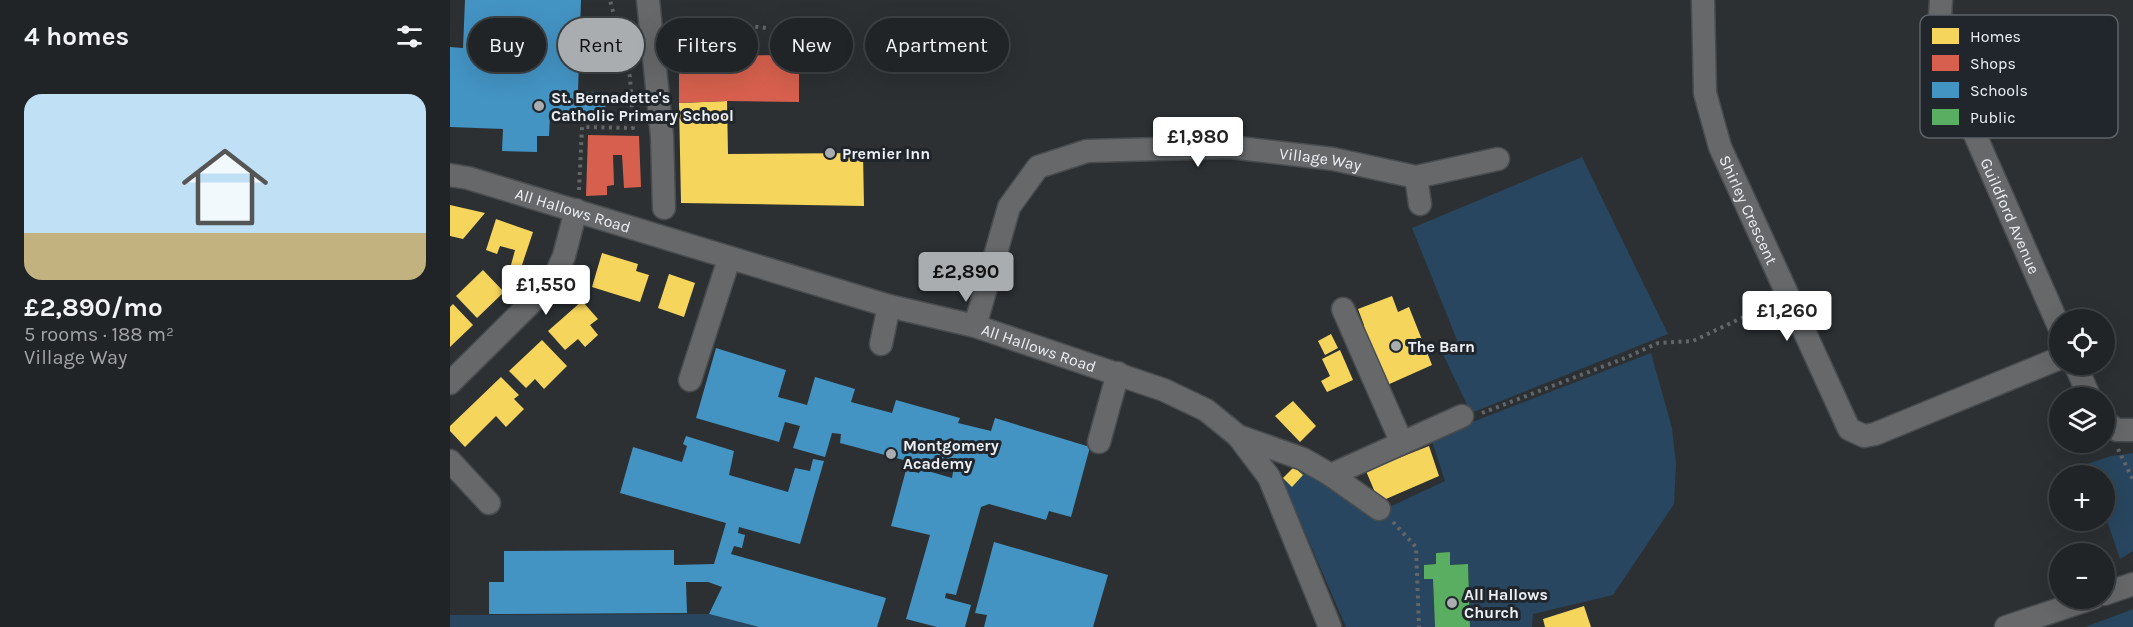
<!DOCTYPE html>
<html lang="en">
<head>
<meta charset="utf-8">
<style>
  body { margin:0; font-family:Karla,sans-serif; background:#292c2e; color:#f1f3f6; height:100vh; display:flex; flex-direction:column; font-size:22px; white-space:nowrap }
  * { box-sizing:border-box; margin:0 }
  p { font-size:20px; color:#a2a4a7 }
  .icon { flex:none; width:33px; height:33px; fill:none; stroke:currentColor; stroke-width:2; stroke-linecap:round; stroke-linejoin:round }
  .map { position:relative; flex:1; overflow:hidden }
  .side { display:flex; flex-direction:column; background:#212426; width:450px }
  .side>* { flex:none }
  .hud { position:absolute; left:18px; top:18px; width:570px; height:54px; display:flex; gap:12px }
  .buttons { position:absolute; left:1599px; top:309px; display:grid; gap:12px }
  .buttons a { display:grid; place-items:center; width:66px; height:66px; border-radius:50%; background:#212426; box-shadow:0 6px 24px #0002,0 0 0 2px #3e4143; font-size:30px }
  .price { position:absolute; translate:-50% -51px; padding:0 14px; border-radius:6px; background:#fff; color:#222; font-size:20px; line-height:39px; filter:drop-shadow(0 2px 3px #0008) }
  .price::after { content:''; position:absolute; left:50%; top:36px; width:18px; height:14px; margin-left:-9px; background:inherit; clip-path:polygon(0 0,100% 0,50% 100%) }
  .price.current { background:#a9adb0; color:#111 }
  ul { padding:0; list-style:none }
  li { display:grid; align-content:center; gap:12px; height:318px; padding:0 24px }
  li+li { border-top:2px solid #3e4143 }
  li span { display:grid; place-items:center; height:186px; border-radius:18px; color:#555 }
  li>.icon { margin-inline-start:auto }
  span .icon { width:108px; height:108px; fill:#fffc; stroke-width:1 }
  li b { font-size:26px }
  h2 { display:flex; justify-content:space-between; align-items:center; height:72px; padding:0 24px; font-size:26px }
  .tag { padding:0 21px; border-radius:27px; background:#212426; box-shadow:0 6px 24px #0002,0 0 0 2px #3e4143; font-size:21px; line-height:54px }
  .tag.current { background:#a9adb0; color:#111 }
  main { display:flex; flex:1; min-height:0 }
  .map>svg:first-child { display:block }
</style>
</head>
<body>
<main>
<section class="side">
<h2>4 homes<svg class="icon" aria-label="filters" viewBox="0 0 24 24"><path d="M4 7h16M4 17h16"/><circle cx="9" cy="7" r="2"/><circle cx="15" cy="17" r="2"/></svg></h2>
<ul>
<li><span style="background:linear-gradient(#bfe0f5 75%,#c2b280 0)"><svg class="icon" aria-label="home" viewBox="0 0 24 24"><path d="M3 11l9-7 9 7M6 9v11h12V9"/></svg></span><div><b>£2,890/mo</b><p>5 rooms · 188 m²</p><p>Village Way</p></div></li>
</ul>
</section>
<div class="map">
<svg width="1683" height="627" viewBox="0 0 1683 627">
  <rect width="100%" height="100%" fill="#2c3033"/>
  <!-- green -->
  <g fill="#28465f">
    <polygon points="1132,157 1218,334 1021,413 991,350 1007,340 962,228"/>
    <polygon points="1201,353 1222,428 1226,464 1224,504 1163,595 1083,614 1082,627 1020,627 1018,564 1000,565 999,552 986,553 986,564 974,565 974,579 983,579 985,627 896,627 832,479 846,465 933,510 995,481 981,438"/>
    <polygon points="1683,453 1683,551 1670,559 1655,515 1654,476 1641,475 1637,464 1661,456"/>
    <polygon points="1683,609 1683,627 1635,627"/>
    <polygon points="259,614 309,627 0,627 0,615"/>
  </g>
  <!-- homes -->
  <g fill="#f6d55c">
    <polygon points="277,101 278,154 413,153 414,206 231,203 229,103"/>
    <polygon points="0,205 35,213 13,239 0,236"/>
    <polygon points="46,219 83,232 71,268 61,265 65,250 50,246 47,254 36,250"/>
    <polygon points="152,253 188,264 186,271 199,275 190,302 142,287"/>
    <polygon points="33,270 54,292 27,318 6,296"/>
    <polygon points="219,274 245,283 234,317 208,308"/>
    <polygon points="942,296 948,312 959,307 982,365 935,386 908,328 914,325 908,309"/>
    <polygon points="132,301 148,319 140,325 148,335 135,347 128,339 115,350 98,331"/>
    <polygon points="3,304 23,325 0,347 0,307"/>
    <polygon points="881,334 888,348 875,355 868,341"/>
    <polygon points="92,340 117,366 94,389 85,379 76,388 59,371"/>
    <polygon points="890,350 903,380 877,392 871,381 880,376 872,359"/>
    <polygon points="51,377 69,395 64,399 74,409 56,427 46,416 15,447 0,431 0,426"/>
    <polygon points="843,401 866,426 850,442 825,416"/>
    <polygon points="979,446 989,476 929,502 916,471"/>
    <polygon points="844,467 853,475 842,487 833,478"/>
    <polygon points="1134,606 1141,627 1095,627 1093,619"/>
  </g>
  <!-- shops -->
  <g fill="#d6604d">
    <polygon points="349,55 349,102 277,101 229,103 229,56"/>
    <polygon points="138,135 189,136 191,187 174,188 172,155 163,155 164,185 157,186 157,195 136,196"/>
  </g>
  <!-- schools -->
  <g fill="#4393c3">
    <polygon points="15,0 131,0 128,92 156,93 155,119 100,117 99,136 87,136 87,152 52,151 53,129 0,127 0,47 13,48"/>
    <polygon points="266,348 336,370 328,397 357,405 365,377 405,389 401,402 442,413 446,400 510,418 508,423 541,431 545,418 640,447 621,517 599,511 596,520 539,504 531,507 506,595 496,593 495,598 521,605 515,627 487,627 456,619 480,535 441,526 456,470 469,473 471,469 502,478 504,466 485,460 476,466 390,443 391,434 382,433 375,457 343,448 350,426 335,422 329,442 246,418"/>
    <polygon points="236,436 284,451 279,475 338,492 345,468 360,471 363,459 374,461 350,544 289,527 288,533 295,535 292,548 284,546 281,554 436,598 427,627 309,627 259,614 272,587 258,582 236,582 237,613 39,614 39,582 54,582 54,551 224,550 224,565 264,564 276,523 170,493 183,447 232,462 237,446 233,444"/>
    <polygon points="544,542 658,575 643,627 534,627 537,615 525,613"/>
  </g>
  <!-- public -->
  <polygon fill="#5aae61" points="1000,552 1000,565 1018,564 1020,627 985,627 983,579 974,579 974,565 986,564 986,553"/>
  <g fill="none" stroke-linecap="round" stroke-linejoin="round">
    <defs>
      <g id="minor">
        <polyline points="198,0 212,136 214,208"/>
        <path id="s1" d="M1253 0 1255 93 1270 147 1399 429 1414 436 1425 434 1610 358"/>
        <path id="s2" d="M1491 0 1488 50 1610 329"/>
        <path id="s3" d="M0 175 18 178 439 306 525 326 714 390 756 410 788 436 819 477 880 627"/>
        <polyline points="966,177 970,204"/>
        <polyline points="893,309 951,441"/>
        <path id="s4" d="M525 326 559 207 588 167 637 151 780 147 883 159 966 177 1048 159"/>
        <polyline points="431,344 439,306"/>
        <polyline points="1625,364 1640,398"/>
        <polyline points="240,380 279,259"/>
        <polyline points="0,383 103,281 114,256 126,210"/>
        <polyline points="1654,422 1667,430 1683,430"/>
        <polyline points="788,436 853,459 881,475 1012,416"/>
        <polyline points="649,442 668,373"/>
        <polyline points="0,461 39,503"/>
        <polyline points="881,475 929,509"/>
        <polyline points="1654,594 1683,584"/>
        <polyline points="1556,627 1643,598"/>
      </g>
    </defs>
    <!-- minor casing -->
    <use href="#minor" stroke="#494c4e" stroke-width="25"/>
    <!-- path -->
    <g stroke="#626668" stroke-width="4" stroke-dasharray="3 4.5" stroke-linecap="butt">
      <polyline points="283,24 316,28"/>
      <polyline points="129,190 132,127 183,128 180,77 160,0"/>
      <polyline points="1032,413 1175,358 1208,343 1243,341 1321,304"/>
      <polyline points="1668,449 1683,480"/>
      <polyline points="943,522 966,547 969,627"/>
    </g>
    <!-- minor -->
    <use href="#minor" stroke="#66686a" stroke-width="22"/>
  </g>
  <!-- markers -->
  <g fill="#a9adb0" stroke="#20262c" stroke-width="2">
    <circle cx="89" cy="106" r="6"/>
    <circle cx="380" cy="153" r="6"/>
    <circle cx="946" cy="346" r="6"/>
    <circle cx="441" cy="454" r="6"/>
    <circle cx="1002" cy="603" r="6"/>
  </g>
  <g text-anchor="middle" stroke-width="6" stroke-linejoin="round" paint-order="stroke">
    <!-- poi labels -->
    <g font-size="16" font-weight="bold" fill="#ecf0f4" stroke="#20262c" text-anchor="start">
      <text x="101" y="103">St. Bernadette's<tspan x="101" dy="18">Catholic Primary School</tspan></text>
      <text x="392" y="159">Premier Inn</text>
      <text x="958" y="352">The Barn</text>
      <text x="453" y="451">Montgomery<tspan x="453" dy="18">Academy</tspan></text>
      <text x="1014" y="600">All Hallows<tspan x="1014" dy="18">Church</tspan></text>
    </g>
    <!-- street labels -->
    <g font-size="16" fill="#ecf0f4" stroke="#20262c">
      <text dy="6" stroke="none"><textPath href="#s4" startOffset="459">Village Way</textPath></text>
      <text dy="6" stroke="none"><textPath href="#s1" startOffset="218">Shirley Crescent</textPath></text>
      <text dy="6" stroke="none"><textPath href="#s3" startOffset="128">All Hallows Road</textPath></text>
      <text dy="6" stroke="none"><textPath href="#s2" startOffset="231">Guildford Avenue</textPath></text>
      <text dy="6" stroke="none"><textPath href="#s3" startOffset="614">All Hallows Road</textPath></text>
    </g>
  </g>
  <!-- legend -->
  <rect x="1470" y="15" width="198" height="123" rx="9" fill="#20262c" stroke="#5d6368" stroke-width="1.5"/>
  <rect x="1482" y="28" width="27" height="16" fill="#f6d55c"/>
  <rect x="1482" y="55" width="27" height="16" fill="#d6604d"/>
  <rect x="1482" y="82" width="27" height="16" fill="#4393c3"/>
  <rect x="1482" y="109" width="27" height="16" fill="#5aae61"/>
  <g font-size="16" fill="#ecf0f4">
    <text x="1520" y="42">Homes</text>
    <text x="1520" y="69">Shops</text>
    <text x="1520" y="96">Schools</text>
    <text x="1520" y="123">Public</text>
  </g>
</svg>
<div class="buttons">
<a><svg class="icon" aria-label="locate" viewBox="0 0 24 24"><circle cx="12" cy="12" r="6"/><path d="M12 2v4M12 18v4M2 12h4M18 12h4"/></svg></a>
<a><svg class="icon" aria-label="layers" viewBox="0 0 24 24"><path d="M12 4l9 5-9 5-9-5zM3 14l9 5 9-5"/></svg></a>
<a>+</a>
<a>−</a>
</div>
<b class="price" style="left:748px;top:168px">£1,980</b>
<b class="price current" style="left:516px;top:303px">£2,890</b>
<b class="price" style="left:96px;top:316px">£1,550</b>
<b class="price" style="left:1337px;top:342px">£1,260</b>
<div class="hud">
<a class="tag">Buy</a>
<a class="tag current">Rent</a>
<a class="tag">Filters</a>
<a class="tag">New</a>
<a class="tag">Apartment</a>
</div>
</div>
</main>
</body>
</html>
